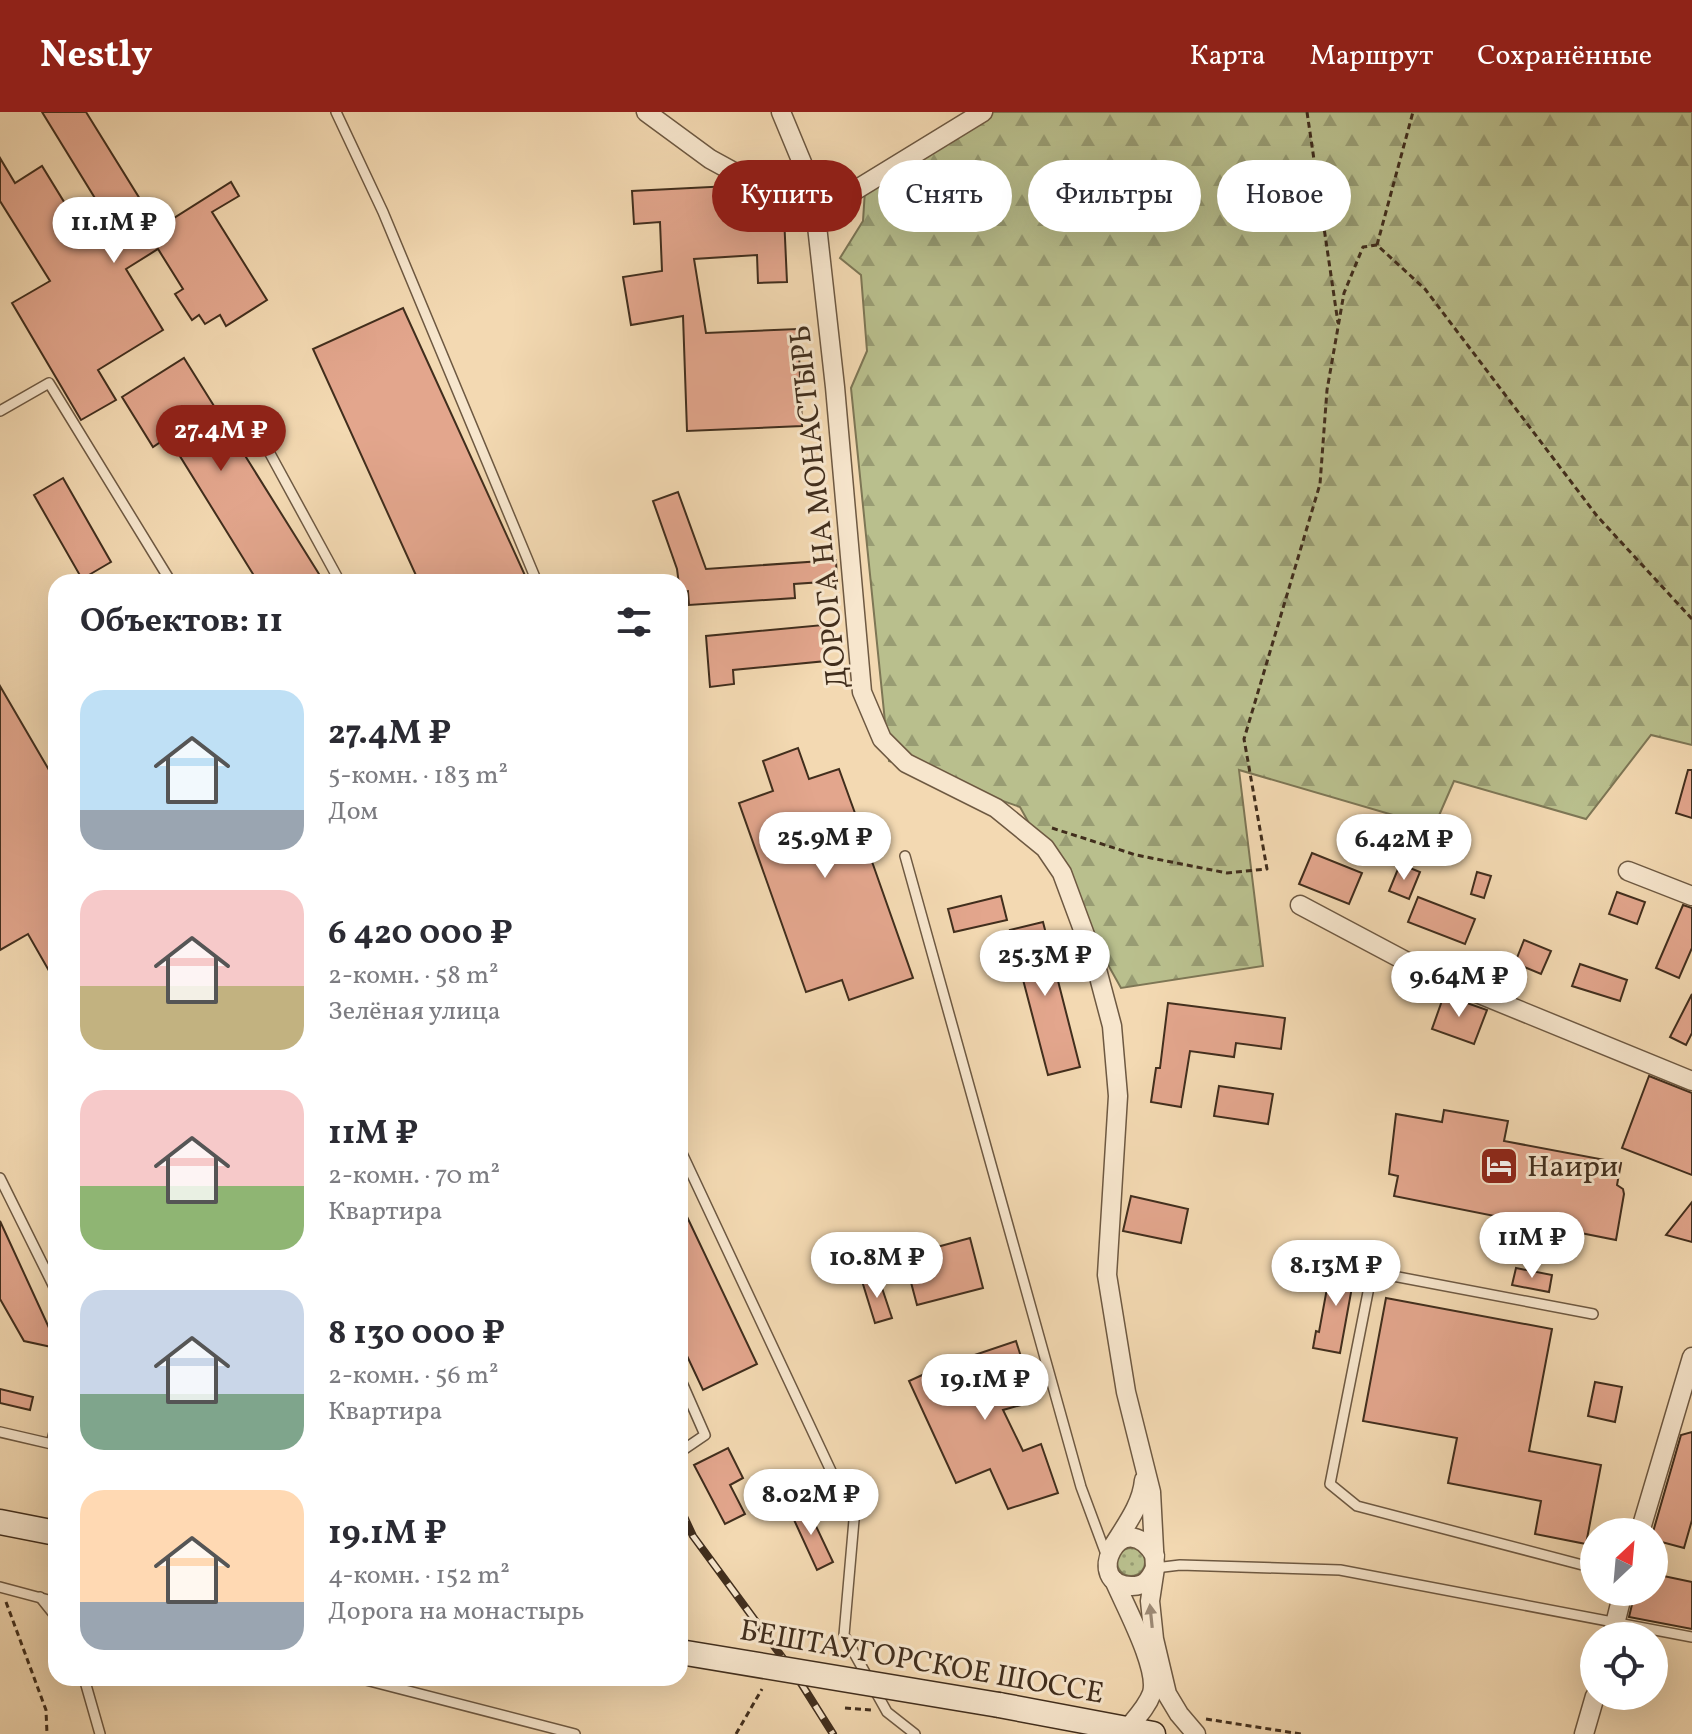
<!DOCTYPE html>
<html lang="ru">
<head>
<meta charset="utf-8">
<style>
  body { margin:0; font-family:Vollkorn,serif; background:#f2f2f3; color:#2b2b33; height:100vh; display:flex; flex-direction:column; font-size:30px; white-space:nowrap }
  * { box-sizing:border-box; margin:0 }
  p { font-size:26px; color:#7c7c81 }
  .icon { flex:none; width:44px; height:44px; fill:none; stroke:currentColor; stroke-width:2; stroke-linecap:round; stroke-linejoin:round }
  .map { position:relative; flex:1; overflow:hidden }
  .panel { position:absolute; left:48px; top:462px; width:640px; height:1112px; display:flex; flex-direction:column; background:#fff; border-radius:24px; box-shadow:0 8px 32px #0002 }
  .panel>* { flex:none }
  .banner { position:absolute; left:712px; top:48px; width:760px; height:72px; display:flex; gap:16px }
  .needle { width:52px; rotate:26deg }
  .fabs { position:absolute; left:1580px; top:1406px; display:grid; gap:16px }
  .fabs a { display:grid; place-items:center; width:88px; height:88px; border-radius:50%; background:#fff; box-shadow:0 8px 32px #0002; font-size:40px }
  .price { position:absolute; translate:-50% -68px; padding:0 18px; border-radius:28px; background:#fff; color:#222; font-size:26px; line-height:52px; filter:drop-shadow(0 2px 4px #0008) }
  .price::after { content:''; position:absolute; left:50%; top:48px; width:24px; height:18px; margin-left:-12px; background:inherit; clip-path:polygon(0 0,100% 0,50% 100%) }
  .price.selected { background:#8f2418; color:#fff }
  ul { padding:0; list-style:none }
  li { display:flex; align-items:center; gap:24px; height:200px; padding:0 32px }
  li span { display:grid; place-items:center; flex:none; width:224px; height:160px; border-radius:24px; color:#555 }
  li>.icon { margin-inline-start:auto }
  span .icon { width:96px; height:96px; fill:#fffc; stroke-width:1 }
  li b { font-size:34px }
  h2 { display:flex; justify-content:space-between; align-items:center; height:96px; padding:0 32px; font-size:34px }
  .tag { padding:0 28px; border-radius:36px; background:#fff; box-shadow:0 8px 32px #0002; font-size:28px; line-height:72px }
  .tag.selected { background:#8f2418; color:#fff }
  header { display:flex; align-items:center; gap:48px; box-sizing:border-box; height:112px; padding:0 40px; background:#8f2418; color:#fff }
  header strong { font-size:38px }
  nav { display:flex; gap:44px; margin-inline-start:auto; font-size:28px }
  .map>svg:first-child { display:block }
</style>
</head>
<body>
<header>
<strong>Nestly</strong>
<nav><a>Карта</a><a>Маршрут</a><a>Сохранённые</a></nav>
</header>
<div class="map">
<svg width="1692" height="1622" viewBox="0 0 1692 1622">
  <defs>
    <pattern id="grass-dots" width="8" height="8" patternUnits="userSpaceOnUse" patternTransform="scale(2)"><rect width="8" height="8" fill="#b9bf8d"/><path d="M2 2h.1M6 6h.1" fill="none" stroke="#989c73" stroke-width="1.8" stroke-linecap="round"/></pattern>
    <pattern id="forest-firs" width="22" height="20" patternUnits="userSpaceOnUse" patternTransform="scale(2)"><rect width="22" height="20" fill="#b9bf8d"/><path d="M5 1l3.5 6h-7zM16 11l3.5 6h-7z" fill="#989c73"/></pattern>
  </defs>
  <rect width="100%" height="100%" fill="#f3d9b2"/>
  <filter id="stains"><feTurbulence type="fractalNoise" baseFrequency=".0025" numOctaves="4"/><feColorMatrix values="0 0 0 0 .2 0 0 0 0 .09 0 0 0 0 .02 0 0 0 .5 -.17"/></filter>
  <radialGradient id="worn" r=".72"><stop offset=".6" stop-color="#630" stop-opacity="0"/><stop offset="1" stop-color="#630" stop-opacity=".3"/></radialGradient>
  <!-- grass -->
  <circle fill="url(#grass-dots)" stroke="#7d7655" stroke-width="2" cx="1131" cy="1450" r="14"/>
  <!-- forest -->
  <polygon fill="url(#forest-firs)" stroke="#7d7655" stroke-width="2" points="991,0 1692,0 1692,633 1651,623 1586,707 1454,669 1434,715 1239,658 1263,854 1121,876 1020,695 889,649 851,276 867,239 861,163 840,146 863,109 865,78"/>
  <!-- building -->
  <g fill="#e3a68d" stroke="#412e1d" stroke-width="2">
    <polygon points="42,0 86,0 158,116 231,70 239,84 212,100 267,188 226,214 220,203 205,212 199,203 192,208 175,182 183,177 158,137 126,157 163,218 98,258 116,288 81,308 12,191 50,169 0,89 0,46 15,71 42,54 85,124 109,109"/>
    <polygon points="730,74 732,107 784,104 787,170 758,171 757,143 694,147 706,221 798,217 802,314 687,319 683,204 631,213 623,165 662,159 660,110 634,112 632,79"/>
    <polygon points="403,196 528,470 419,470 313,237"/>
    <polygon points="184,246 324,470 258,470 168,325 153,335 122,285"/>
    <polygon points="63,366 111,450 82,467 34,383"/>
    <polygon points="678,380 706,457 836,448 837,469 794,472 795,486 689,493 688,479 680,480 677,457 653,389"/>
    <polygon points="823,513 826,549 733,558 734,572 710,575 706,524"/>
    <polygon points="0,574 56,670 56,871 28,822 0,838"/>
    <polygon points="798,636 809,667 839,657 864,726 878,721 885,739 870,744 913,866 849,888 842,868 806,880 739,691 773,679 763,649"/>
    <polygon points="1688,658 1692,658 1692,706 1676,701"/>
    <polygon points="1312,741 1362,761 1349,792 1299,772"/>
    <polygon points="1400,752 1420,760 1409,787 1389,779"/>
    <polygon points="1477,760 1491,764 1484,786 1471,782"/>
    <polygon points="1617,780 1645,790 1637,812 1609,802"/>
    <polygon points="1001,784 1007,808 954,820 948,797"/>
    <polygon points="1418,785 1475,807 1465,832 1408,810"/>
    <polygon points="1683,793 1692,796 1692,836 1679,866 1656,856"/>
    <polygon points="1043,810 1080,955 1048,963 1010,818"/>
    <polygon points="1524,828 1551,839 1541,862 1515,851"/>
    <polygon points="1580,852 1627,868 1620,889 1572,874"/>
    <polygon points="1692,882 1692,921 1686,933 1670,925"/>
    <polygon points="1444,883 1487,898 1474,932 1432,917"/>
    <polygon points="1168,891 1285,906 1281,937 1236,931 1234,945 1190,939 1181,995 1151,990 1156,956 1160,956"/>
    <polygon points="1649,964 1692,981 1692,1063 1622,1036"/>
    <polygon points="1219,974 1273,982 1268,1012 1214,1004"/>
    <polygon points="1444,998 1508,1009 1504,1029 1621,1051 1617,1073 1623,1077 1624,1082 1616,1128 1394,1084 1398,1064 1389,1062 1396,1002 1442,1010"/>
    <polygon points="1131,1084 1188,1097 1181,1131 1123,1119"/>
    <polygon points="680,1090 757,1252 703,1278 680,1229"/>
    <polygon points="1692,1090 1692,1130 1666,1123"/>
    <polygon points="0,1109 56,1231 56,1236 24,1229 0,1187"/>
    <polygon points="970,1126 983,1176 917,1193 904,1144"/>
    <polygon points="1332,1149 1356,1153 1340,1241 1313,1236 1316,1219 1319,1220"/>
    <polygon points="1516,1156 1552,1163 1549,1180 1512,1173"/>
    <polygon points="878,1164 892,1206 875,1211 862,1169"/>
    <polygon points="1386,1186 1552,1217 1529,1339 1601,1353 1586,1432 1535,1422 1541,1389 1448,1371 1457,1326 1363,1309"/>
    <polygon points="1016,1229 1035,1289 1003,1298 1023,1339 1041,1332 1058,1381 1008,1397 990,1357 956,1371 909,1269 942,1254"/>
    <polygon points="1595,1270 1622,1275 1615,1310 1588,1304"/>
    <polygon points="0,1277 33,1285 30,1298 0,1291"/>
    <polygon points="1692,1320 1692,1408 1684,1436 1654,1428 1653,1420 1681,1323"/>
    <polygon points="728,1336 743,1366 730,1373 745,1402 725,1412 694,1353"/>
    <polygon points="805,1391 833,1450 817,1458 790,1399"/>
    <polygon points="1654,1462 1692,1470 1692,1517 1629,1505 1635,1480 1654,1480"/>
  </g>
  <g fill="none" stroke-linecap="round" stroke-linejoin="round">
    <defs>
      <g id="service">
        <polyline points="336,0 383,100 537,470"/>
        <polyline points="0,299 49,271 171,470"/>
        <polyline points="261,325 340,470"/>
        <polyline points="905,744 1081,1375 1107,1445"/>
        <polyline points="680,1037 854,1408 844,1523 887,1600 915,1622"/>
        <polyline points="0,1066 56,1179"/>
        <polyline points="1593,1202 1372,1160 1330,1372 1357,1394 1594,1456"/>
        <polyline points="680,1266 705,1323 680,1340"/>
        <polyline points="0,1320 56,1333"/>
        <polyline points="51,1332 56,1313"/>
        <polyline points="1155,1456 1180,1453 1340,1458 1692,1525"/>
        <polyline points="0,1475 56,1490"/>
        <polyline points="40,1485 56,1505"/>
        <polyline points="84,1566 100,1622"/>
        <polyline points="358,1566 575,1622"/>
      </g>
      <g id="minor">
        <polyline points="646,0 710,47 816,105"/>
        <polyline points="781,0 803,53 816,105 835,275 862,580 882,627 906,651 996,696 1045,736 1062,761 1095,850 1112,914 1118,984 1107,1163 1126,1280 1151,1380 1155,1456 1150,1489 1154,1527 1167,1582 1179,1602 1196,1622"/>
        <polyline points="816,105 841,87 983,0"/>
        <polyline points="1628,759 1692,784"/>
        <polyline points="1300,793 1428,861 1692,969"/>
        <polyline points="1640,1420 1692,1245"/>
        <path d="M1113 1434C1126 1413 1142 1392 1144 1368"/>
        <path d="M1155 1444C1121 1389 1081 1475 1132 1474 1145 1474 1150 1467 1155 1456"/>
        <path d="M1114 1468C1125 1494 1159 1556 1152 1581 1147 1595 1136 1606 1127 1617"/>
        <polyline points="1612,1524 1623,1480"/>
        <polyline points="1584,1622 1595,1584"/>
      </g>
      <g id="secondary">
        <polyline points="0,1410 56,1421"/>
        <polyline points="999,1593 1153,1622"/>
      </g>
    </defs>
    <!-- service casing -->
    <use href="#service" stroke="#6e5942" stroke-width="12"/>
    <!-- minor casing -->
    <use href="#minor" stroke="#6e5942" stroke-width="21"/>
    <!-- secondary casing -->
    <use href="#secondary" stroke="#412e1d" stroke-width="27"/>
    <!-- path -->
    <g stroke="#412e1d" stroke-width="3" stroke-dasharray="6 4" stroke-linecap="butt">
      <polyline points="1307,0 1338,211"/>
      <polyline points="1377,133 1413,0"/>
      <polyline points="1052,716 1136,743 1227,761 1267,757 1244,627 1320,372 1327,278 1344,181 1363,135 1377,133 1425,177 1597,404 1692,507"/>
      <polyline points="6,1490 46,1598 47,1622"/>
      <polyline points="845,1596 871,1598"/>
      <polyline points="1206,1607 1301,1622"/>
      <polyline points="736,1622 762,1577"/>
    </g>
    <!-- service -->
    <use href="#service" stroke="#f7e6cd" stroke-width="9"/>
    <!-- minor -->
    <use href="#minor" stroke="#f7e6cd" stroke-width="18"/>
    <!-- secondary -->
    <use href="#secondary" stroke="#f7e6cd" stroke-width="24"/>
    <defs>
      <polyline id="rail" points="680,1396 693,1424 799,1568 833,1622"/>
    </defs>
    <!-- rail casing -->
    <use href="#rail" stroke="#412e1d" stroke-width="8"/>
    <!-- rail -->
    <use href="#rail" stroke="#f7e6cd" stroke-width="5" stroke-dasharray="15" stroke-linecap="butt"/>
    <defs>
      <polyline id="secondary-bridge" points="680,1540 999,1593"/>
    </defs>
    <!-- secondary-bridge casing -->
    <use href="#secondary-bridge" stroke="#412e1d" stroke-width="27" stroke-linecap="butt"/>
    <!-- secondary-bridge -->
    <use href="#secondary-bridge" stroke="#f7e6cd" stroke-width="24"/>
  </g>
  <!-- one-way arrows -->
  <defs><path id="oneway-solid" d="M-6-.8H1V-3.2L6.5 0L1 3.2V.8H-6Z" transform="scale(2)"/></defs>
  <use fill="#9c8a75" href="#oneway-solid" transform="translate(1151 1504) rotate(-96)"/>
  <!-- icons -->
  <defs>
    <symbol id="hotel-square" viewBox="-11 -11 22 22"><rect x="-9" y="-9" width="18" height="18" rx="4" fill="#8f2418" stroke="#f7e6cd"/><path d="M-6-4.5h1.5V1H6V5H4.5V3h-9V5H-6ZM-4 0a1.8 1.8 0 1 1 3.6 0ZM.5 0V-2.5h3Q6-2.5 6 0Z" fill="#fff"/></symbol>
  </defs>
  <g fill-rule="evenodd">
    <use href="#hotel-square" x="1477" y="1032" width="44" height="44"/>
  </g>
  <g text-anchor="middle" stroke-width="6" stroke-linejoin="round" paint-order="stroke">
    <!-- street labels -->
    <g font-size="30" fill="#412e1d" stroke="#f7e6cd">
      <text transform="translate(818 395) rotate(-96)" y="10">ДОРОГА НА МОНАСТЫРЬ</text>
      <text transform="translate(922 1549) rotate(10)" y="10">БЕШТАУГОРСКОЕ ШОССЕ</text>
    </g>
    <!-- poi labels -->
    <g font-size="30" fill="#412e1d" stroke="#f7e6cd" text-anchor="start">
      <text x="1527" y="1064">Наири</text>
    </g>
  </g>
  <rect width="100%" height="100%" filter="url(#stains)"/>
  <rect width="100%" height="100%" fill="url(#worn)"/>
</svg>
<div class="fabs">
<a><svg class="needle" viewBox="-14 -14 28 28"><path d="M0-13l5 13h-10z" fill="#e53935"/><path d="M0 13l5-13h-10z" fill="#7c7c81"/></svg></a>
<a><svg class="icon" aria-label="locate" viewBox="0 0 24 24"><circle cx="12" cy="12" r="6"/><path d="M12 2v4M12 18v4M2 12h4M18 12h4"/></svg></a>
</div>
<b class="price" style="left:114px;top:153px">11.1M ₽</b>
<b class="price selected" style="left:221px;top:361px">27.4M ₽</b>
<b class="price" style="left:825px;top:768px">25.9M ₽</b>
<b class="price" style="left:1404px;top:770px">6.42M ₽</b>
<b class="price" style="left:1045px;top:886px">25.3M ₽</b>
<b class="price" style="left:1459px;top:907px">9.64M ₽</b>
<b class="price" style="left:1532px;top:1168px">11M ₽</b>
<b class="price" style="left:877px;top:1188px">10.8M ₽</b>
<b class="price" style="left:1336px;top:1196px">8.13M ₽</b>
<b class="price" style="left:985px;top:1310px">19.1M ₽</b>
<b class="price" style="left:811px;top:1425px">8.02M ₽</b>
<div class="banner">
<a class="tag selected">Купить</a>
<a class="tag">Снять</a>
<a class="tag">Фильтры</a>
<a class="tag">Новое</a>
</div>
<section class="panel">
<h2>Объектов: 11<svg class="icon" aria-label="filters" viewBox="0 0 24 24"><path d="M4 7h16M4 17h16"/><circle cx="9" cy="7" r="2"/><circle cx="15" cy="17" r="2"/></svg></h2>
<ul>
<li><span style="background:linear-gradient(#bfe0f5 75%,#9aa5b1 0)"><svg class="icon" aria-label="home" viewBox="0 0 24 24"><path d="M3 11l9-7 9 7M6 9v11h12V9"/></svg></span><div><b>27.4M ₽</b><p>5-комн. · 183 m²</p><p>Дом</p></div></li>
<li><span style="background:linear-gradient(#f6c9c9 60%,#c2b280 0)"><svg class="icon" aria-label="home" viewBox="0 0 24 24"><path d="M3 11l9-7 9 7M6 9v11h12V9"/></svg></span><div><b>6 420 000 ₽</b><p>2-комн. · 58 m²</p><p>Зелёная улица</p></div></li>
<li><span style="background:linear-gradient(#f6c9c9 60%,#8fb573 0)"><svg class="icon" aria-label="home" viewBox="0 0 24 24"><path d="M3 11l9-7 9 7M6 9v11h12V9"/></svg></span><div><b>11M ₽</b><p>2-комн. · 70 m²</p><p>Квартира</p></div></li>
<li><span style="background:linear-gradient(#c9d6e8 65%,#7fa58c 0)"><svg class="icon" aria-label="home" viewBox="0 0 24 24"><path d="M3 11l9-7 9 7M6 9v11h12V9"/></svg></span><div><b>8 130 000 ₽</b><p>2-комн. · 56 m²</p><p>Квартира</p></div></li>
<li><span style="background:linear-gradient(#ffd9b3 70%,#9aa5b1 0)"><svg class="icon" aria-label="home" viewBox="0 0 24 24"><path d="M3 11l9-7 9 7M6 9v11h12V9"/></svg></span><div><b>19.1M ₽</b><p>4-комн. · 152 m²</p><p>Дорога на монастырь</p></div></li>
</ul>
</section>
</div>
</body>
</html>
